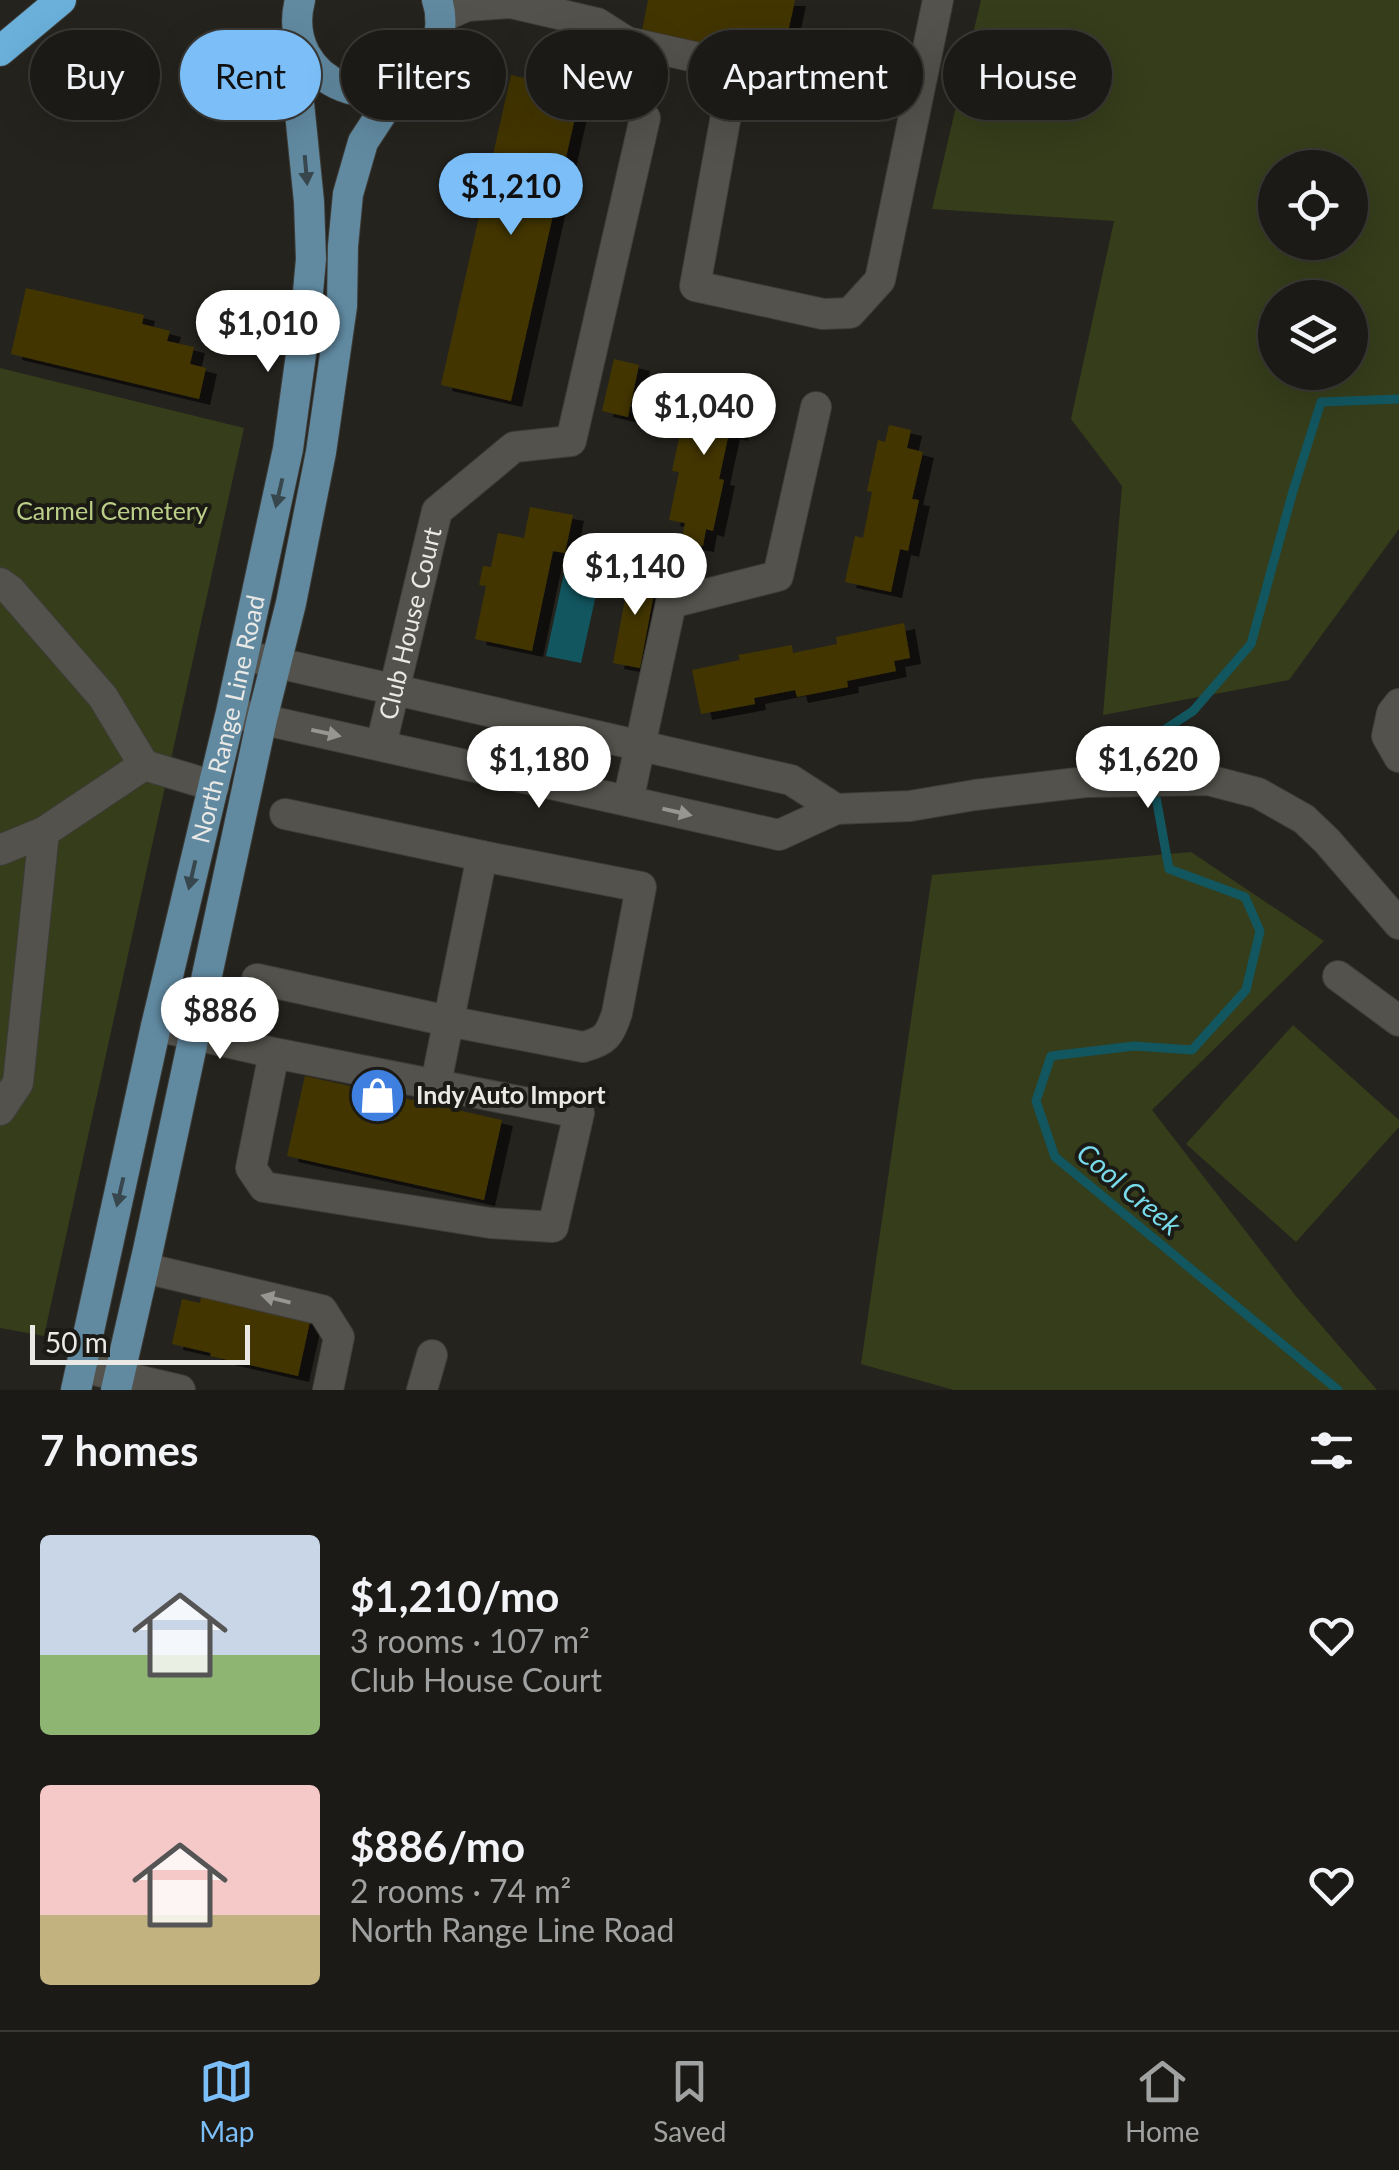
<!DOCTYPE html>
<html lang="en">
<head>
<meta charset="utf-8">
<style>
  body { margin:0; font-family:Lato,sans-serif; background:#25231f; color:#f1f3f6; height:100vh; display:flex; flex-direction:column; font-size:38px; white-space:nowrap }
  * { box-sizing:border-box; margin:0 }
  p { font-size:32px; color:#a0a1a1 }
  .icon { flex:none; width:55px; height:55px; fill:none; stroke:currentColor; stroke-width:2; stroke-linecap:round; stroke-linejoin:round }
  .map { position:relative; height:1390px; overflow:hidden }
  .panel { display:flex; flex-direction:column; background:#1c1a16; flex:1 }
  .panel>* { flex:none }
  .top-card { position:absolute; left:30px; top:30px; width:1340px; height:90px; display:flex; gap:20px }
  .fabs { position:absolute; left:1258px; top:150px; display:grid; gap:20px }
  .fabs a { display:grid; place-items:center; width:110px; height:110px; border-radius:50%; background:#1c1a16; box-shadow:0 10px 40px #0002,0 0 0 2px #3a3835; font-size:50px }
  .scale { position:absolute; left:30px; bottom:25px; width:220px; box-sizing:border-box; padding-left:10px; border:5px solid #eae9e6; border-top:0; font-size:28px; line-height:35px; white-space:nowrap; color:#eae9e6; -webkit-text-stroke:8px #1b1a15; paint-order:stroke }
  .price { position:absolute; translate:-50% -85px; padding:0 22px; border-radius:35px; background:#fff; color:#222; font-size:32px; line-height:65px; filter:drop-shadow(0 2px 5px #0008) }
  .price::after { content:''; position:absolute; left:50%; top:60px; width:30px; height:22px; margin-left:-15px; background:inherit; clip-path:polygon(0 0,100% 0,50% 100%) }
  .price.active { background:#7bbef8; color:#111 }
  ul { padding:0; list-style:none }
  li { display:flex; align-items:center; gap:30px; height:250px; padding:0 40px }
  li span { display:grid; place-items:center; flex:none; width:280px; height:200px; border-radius:10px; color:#555 }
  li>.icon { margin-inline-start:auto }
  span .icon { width:120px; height:120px; fill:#fffc; stroke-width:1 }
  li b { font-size:42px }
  h2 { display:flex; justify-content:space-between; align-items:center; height:120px; padding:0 40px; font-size:42px }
  .tag { padding:0 35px; border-radius:45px; background:#1c1a16; box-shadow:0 10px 40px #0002,0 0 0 2px #3a3835; font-size:35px; line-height:90px }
  .tag.active { background:#7bbef8; color:#111 }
  .dock { display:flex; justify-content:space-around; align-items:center; height:140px; border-top:2px solid #3a3835; background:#1c1a16; font-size:28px; color:#a0a1a1 }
  .dock a { display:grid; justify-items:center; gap:5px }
  .dock .active { color:#7bbef8 }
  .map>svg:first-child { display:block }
</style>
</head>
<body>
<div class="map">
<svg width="1399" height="1390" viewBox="0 0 1399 1390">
  <defs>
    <filter id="shadow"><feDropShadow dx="11" dy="6" stdDeviation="0" flood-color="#0009"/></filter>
  </defs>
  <rect width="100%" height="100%" fill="#25231e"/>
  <!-- green -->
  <g fill="#353d1b" fill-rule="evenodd">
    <path d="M981 0H1399V529L1289 680 1103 715 1122 486 1071 419 1114 221 932 209ZM1275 168H1350V242H1275ZM1275 298H1350V372H1275Z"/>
    <polygon points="0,368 244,428 44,1336 0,1328"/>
    <polygon points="1191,852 1324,941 1152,1110 1295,1295 1377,1390 954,1390 861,1364 932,875"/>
    <polygon points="1293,1025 1399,1120 1399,1127 1296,1242 1186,1144"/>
  </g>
  <!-- water -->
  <polygon fill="#12565f" points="564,573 599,581 581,663 546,656"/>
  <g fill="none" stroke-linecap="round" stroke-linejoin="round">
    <!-- stream -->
    <polyline stroke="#12565f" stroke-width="9" points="1338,1390 1055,1157 1036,1101 1051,1056 1134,1046 1192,1050 1246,990 1260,931 1245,897 1169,869 1146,742 1193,711 1251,644 1293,491 1321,402 1399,399"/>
  </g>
  <!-- building -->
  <g fill="#433605" filter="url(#shadow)">
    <polygon points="648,0 795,0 785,46 742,37 739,51 642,31"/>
    <polygon points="511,75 581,91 511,401 441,385"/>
    <polygon points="26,288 144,315 142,324 170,331 167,341 194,347 190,364 206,368 199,399 11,354"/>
    <polygon points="614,359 639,365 628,417 602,411"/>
    <polygon points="701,379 746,389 737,435 729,433 719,479 724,480 713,531 706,529 703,546 681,542 685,523 669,520 679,472 672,471 683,420 691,422"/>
    <polygon points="889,425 911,430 907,448 923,452 912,499 919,500 908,551 900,549 891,592 845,582 855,536 863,538 872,492 867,491 878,440 885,442"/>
    <polygon points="530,507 573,515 565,553 553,551 532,651 475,639 486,586 479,585 483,566 491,567 498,533 524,538"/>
    <polygon points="631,567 658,572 640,668 613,663"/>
    <polygon points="904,623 910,658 894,661 896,671 847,681 848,687 797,697 795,690 754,698 755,704 701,714 692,670 740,660 738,655 792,645 793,653 837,644 836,637"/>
    <polygon points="305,1076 502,1120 484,1200 287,1156"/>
    <polygon points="202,1293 311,1317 298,1376 210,1356 211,1353 172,1344 182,1299 200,1303"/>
  </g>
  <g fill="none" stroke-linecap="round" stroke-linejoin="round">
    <defs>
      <g id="minor">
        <polyline points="440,18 467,6 511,3 597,23 627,42 735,66 695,286 823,314 850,313 880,280 938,0"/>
        <polyline points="0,583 11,591 103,697 144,765 214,786"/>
        <polyline points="251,657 791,780 836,809"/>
        <polyline points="1399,704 1392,713 1387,736 1399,757"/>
        <polyline points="238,714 779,835 836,809 910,806 975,795 1086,782 1208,780 1258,793 1304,819 1327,841 1399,924"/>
        <path id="s1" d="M381 745 437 511 514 447 571 441 645 118"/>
        <polyline points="628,801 671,603 778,576 816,407"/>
        <polyline points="285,814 482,856 436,1083"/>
        <polyline points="0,850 44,832 144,765"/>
        <polyline points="1338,976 1399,1021"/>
        <path d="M257 979 448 1021 583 1047C606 1041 610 1035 617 1013L641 887 482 856"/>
        <polyline points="156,1026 274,1053 579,1113 553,1227 490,1223 264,1187 251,1168 274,1053"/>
        <polyline points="0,1110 18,1083 44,832"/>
        <polyline points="144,1268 322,1310 339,1337 328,1390"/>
        <polyline points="81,1367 180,1390"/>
        <polyline points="422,1390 432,1355"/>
      </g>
      <g id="major">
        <path d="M300 0C278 84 391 129 433 53 441 37 443 17 437 0"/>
        <path id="s2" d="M76 1390 156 1026 231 712 288 449 305 325 311 259 309 202 297 83 298 38"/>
        <polyline points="116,1390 148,1250 262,719 291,603 321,452 342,306 343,246 348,194 363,142 382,113 412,79"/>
      </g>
      <polyline id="highway" points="0,51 61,0"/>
    </defs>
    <!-- minor casing -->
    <use href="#minor" stroke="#3e3d39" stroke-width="32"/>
    <!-- major casing -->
    <use href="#major" stroke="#3e3d39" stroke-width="32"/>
    <!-- highway casing -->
    <use href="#highway" stroke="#3e3d39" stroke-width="32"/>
    <!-- minor -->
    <use href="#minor" stroke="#54524c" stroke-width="30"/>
    <!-- major -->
    <use href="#major" stroke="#618aa1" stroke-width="30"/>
    <!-- highway -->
    <use href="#highway" stroke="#6ab0da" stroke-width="30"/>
  </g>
  <!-- one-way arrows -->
  <defs><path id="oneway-solid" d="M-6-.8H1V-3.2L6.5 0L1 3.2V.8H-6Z" transform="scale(2.5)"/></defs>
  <g fill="#37474d">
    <use href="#oneway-solid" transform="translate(306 170) rotate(85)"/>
    <use href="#oneway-solid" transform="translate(279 493) rotate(103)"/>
    <use href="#oneway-solid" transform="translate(192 875) rotate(103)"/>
    <use href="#oneway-solid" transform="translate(120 1192) rotate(103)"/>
  </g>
  <g fill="#989691">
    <use href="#oneway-solid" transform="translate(326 733) rotate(12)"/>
    <use href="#oneway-solid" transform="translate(677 812) rotate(13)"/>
    <use href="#oneway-solid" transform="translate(276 1299) rotate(-166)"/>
  </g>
  <!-- icons -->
  <defs>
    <symbol id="shop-disc" viewBox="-11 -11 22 22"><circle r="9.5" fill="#3f7fe0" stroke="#1b1a15"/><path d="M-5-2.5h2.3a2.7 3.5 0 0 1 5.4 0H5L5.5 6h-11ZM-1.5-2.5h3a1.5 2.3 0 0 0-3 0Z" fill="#fff"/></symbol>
  </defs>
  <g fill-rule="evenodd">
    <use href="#shop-disc" x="346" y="1064" width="63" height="63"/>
  </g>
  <g text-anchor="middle" stroke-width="8" stroke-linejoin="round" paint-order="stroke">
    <!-- park labels -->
    <g font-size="25" fill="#bbce87" stroke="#1b1a15">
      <text x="112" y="520">Carmel Cemetery</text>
    </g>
    <!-- street labels -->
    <g font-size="25" fill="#eae9e6" stroke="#1b1a15">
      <text dy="9" stroke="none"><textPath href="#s1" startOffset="125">Club House Court</textPath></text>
      <text dy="9" stroke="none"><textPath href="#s2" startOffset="688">North Range Line Road</textPath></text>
    </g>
    <!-- poi labels -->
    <g font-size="25" font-weight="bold" fill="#eae9e6" stroke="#1b1a15" text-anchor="start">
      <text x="416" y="1104">Indy Auto Import</text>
    </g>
    <!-- water labels -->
    <g font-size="28" font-style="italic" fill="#78daea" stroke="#1b1a15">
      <text transform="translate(1129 1189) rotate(40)" y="10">Cool Creek</text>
    </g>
  </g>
</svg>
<div class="fabs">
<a><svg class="icon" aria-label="locate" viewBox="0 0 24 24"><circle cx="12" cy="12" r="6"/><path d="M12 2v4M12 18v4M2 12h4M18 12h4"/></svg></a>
<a><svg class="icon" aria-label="layers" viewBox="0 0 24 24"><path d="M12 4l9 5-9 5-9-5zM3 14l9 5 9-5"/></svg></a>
</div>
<div class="scale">50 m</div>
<b class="price active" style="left:511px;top:238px">$1,210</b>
<b class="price" style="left:268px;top:375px">$1,010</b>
<b class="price" style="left:704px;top:458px">$1,040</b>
<b class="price" style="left:635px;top:618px">$1,140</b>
<b class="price" style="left:539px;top:811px">$1,180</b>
<b class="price" style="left:1148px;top:811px">$1,620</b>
<b class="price" style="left:220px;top:1062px">$886</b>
<div class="top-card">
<a class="tag">Buy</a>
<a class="tag active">Rent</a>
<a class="tag">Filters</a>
<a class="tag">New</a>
<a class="tag">Apartment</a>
<a class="tag">House</a>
</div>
</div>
<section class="panel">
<h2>7 homes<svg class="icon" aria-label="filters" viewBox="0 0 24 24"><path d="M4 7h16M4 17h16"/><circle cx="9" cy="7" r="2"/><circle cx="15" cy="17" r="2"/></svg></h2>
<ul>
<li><span style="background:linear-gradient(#c9d6e8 60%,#8fb573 0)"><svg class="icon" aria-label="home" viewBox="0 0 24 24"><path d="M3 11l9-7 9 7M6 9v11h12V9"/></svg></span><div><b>$1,210/mo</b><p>3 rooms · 107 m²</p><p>Club House Court</p></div><svg class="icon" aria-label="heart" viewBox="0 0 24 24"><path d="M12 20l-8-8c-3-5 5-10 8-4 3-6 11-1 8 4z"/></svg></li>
<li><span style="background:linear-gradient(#f6c9c9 65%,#c2b280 0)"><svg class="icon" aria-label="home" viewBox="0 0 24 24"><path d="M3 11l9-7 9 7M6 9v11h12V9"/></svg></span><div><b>$886/mo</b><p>2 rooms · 74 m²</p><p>North Range Line Road</p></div><svg class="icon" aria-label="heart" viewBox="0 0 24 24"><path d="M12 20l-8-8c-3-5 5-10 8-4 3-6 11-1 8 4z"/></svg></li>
</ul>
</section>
<nav class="dock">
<a class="active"><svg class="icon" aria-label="map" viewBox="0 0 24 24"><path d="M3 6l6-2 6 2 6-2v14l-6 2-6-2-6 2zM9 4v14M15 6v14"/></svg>Map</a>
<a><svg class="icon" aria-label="saved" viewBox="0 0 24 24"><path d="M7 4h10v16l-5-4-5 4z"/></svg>Saved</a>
<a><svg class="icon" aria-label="home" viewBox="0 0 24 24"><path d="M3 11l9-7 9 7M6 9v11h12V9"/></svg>Home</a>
</nav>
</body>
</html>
